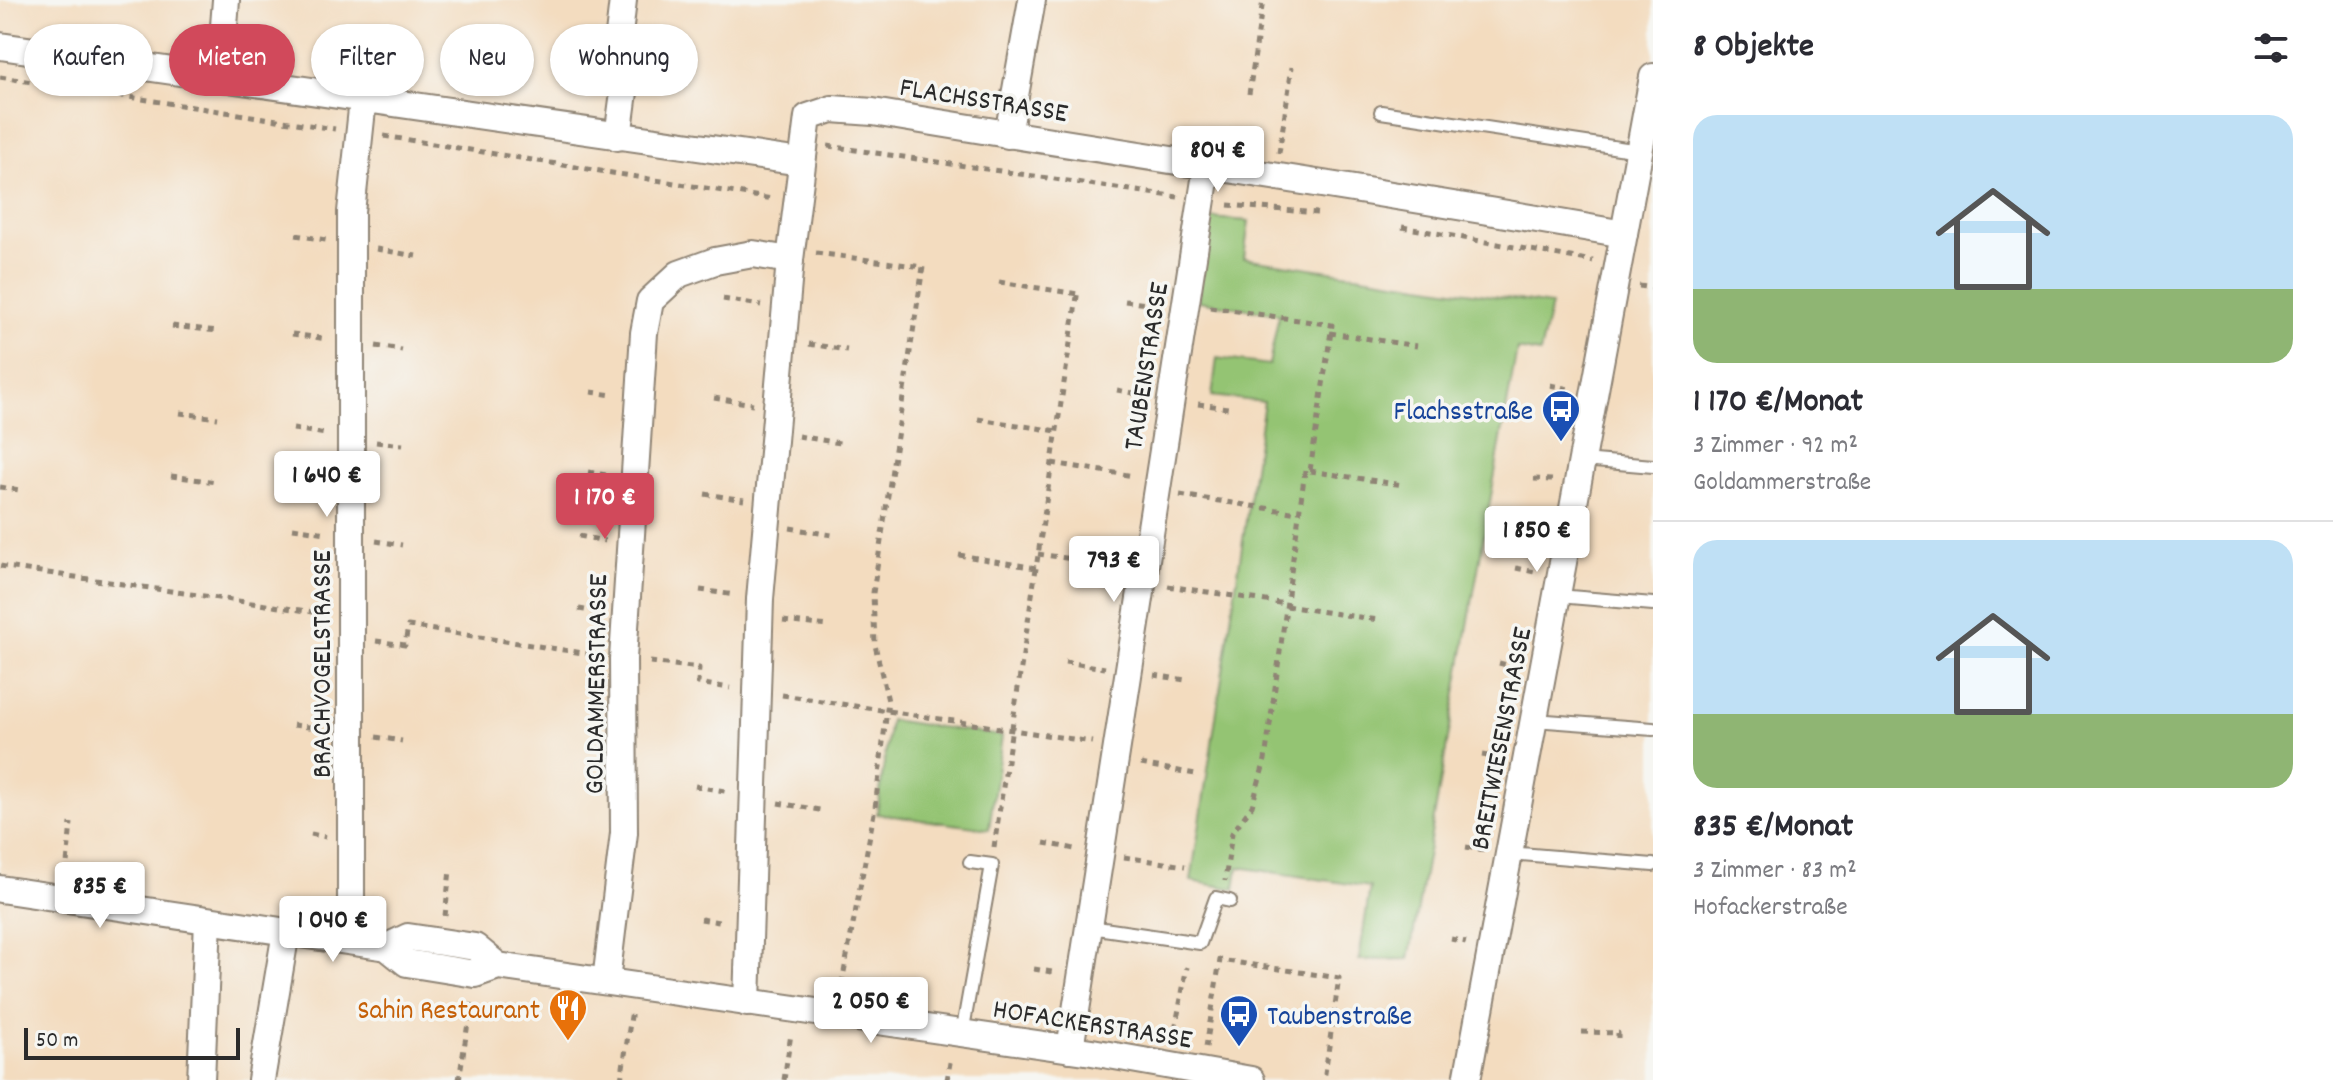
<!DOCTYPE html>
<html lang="de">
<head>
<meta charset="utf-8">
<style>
  body { margin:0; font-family:Dekko,sans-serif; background:#f2f2f3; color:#2b2b33; height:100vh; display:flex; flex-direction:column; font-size:30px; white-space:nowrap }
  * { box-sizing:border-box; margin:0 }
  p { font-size:26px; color:#7c7c81 }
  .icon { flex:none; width:44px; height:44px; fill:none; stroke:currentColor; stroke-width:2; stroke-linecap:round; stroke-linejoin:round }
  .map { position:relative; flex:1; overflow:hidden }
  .drawer { display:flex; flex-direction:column; background:#fff; width:680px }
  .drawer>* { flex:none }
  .banner { position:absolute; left:24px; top:24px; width:760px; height:72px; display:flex; gap:16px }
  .scale { position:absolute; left:24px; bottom:20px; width:216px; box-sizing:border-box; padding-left:8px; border:4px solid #2b2b2b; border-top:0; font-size:22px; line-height:28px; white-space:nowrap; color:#2b2b2b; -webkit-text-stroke:6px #f6f6f2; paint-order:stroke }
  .price { position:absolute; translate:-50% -68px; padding:0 18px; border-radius:8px; background:#fff; color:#222; font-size:26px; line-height:52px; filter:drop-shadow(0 2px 4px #0008) }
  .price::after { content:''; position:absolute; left:50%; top:48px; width:24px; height:18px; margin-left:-12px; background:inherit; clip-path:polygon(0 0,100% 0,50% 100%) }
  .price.current { background:#d1495b; color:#fff }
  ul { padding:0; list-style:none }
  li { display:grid; align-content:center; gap:16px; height:424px; padding:0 40px }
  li+li { border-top:2px solid #e1e1e2 }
  li span { display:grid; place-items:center; height:248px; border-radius:24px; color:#555 }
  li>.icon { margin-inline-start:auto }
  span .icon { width:144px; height:144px; fill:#fffc; stroke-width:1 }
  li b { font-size:34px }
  h2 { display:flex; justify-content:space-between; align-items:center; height:96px; padding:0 40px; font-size:34px }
  .chip { padding:0 28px; border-radius:36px; background:#fff; box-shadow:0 2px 6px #0004; font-size:28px; line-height:72px }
  .chip.current { background:#d1495b; color:#fff }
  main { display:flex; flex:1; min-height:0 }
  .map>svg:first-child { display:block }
</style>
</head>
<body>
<main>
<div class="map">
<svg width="1653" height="1080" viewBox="0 0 1653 1080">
  <rect width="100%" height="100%" fill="#f6f6f2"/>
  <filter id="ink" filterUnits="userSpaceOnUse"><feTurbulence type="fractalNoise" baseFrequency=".0125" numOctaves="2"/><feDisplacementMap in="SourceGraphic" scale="16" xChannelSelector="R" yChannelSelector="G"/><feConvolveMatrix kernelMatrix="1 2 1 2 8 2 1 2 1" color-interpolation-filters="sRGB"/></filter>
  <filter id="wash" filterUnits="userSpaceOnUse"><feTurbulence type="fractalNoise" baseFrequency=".006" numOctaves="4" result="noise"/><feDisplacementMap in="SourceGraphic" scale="32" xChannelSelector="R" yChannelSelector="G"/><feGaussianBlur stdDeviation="1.8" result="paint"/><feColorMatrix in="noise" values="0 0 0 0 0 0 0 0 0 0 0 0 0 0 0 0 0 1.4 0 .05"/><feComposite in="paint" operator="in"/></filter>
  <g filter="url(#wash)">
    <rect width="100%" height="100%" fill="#f3dcbf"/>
    <!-- green -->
    <g fill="#94c473" stroke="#60784f" stroke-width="2">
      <polygon points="1210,218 1249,221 1244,258 1551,305 1540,353 1517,349 1409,959 1359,960 1370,887 1238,867 1235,889 1191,881 1264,402 1212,396 1217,358 1269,365 1279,314 1198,301"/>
      <polygon points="890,720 1002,736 989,829 877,814"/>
    </g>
  </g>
  <g filter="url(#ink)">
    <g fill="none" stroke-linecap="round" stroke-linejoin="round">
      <defs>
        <g id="service">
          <polyline points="1381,112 1639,151"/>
          <polyline points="1583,460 1653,466"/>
          <polyline points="1558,596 1653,604"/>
          <polyline points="1534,720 1653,729"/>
          <polyline points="1509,853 1653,865"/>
          <polyline points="1090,927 1200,943 1216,898 1230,901"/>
          <polyline points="962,1034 992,865 970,862"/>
        </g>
        <g id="minor">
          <polyline points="0,46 801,162"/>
          <polyline points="220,78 226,0"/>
          <polyline points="1008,135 1032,0"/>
          <polyline points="618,137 626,77 617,52 623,0"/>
          <polyline points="0,889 387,947 407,963 475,974 498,966 1092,1052 1251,1080"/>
          <polyline points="351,941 351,212 363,100"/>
          <polyline points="387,947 408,937 475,947 498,966"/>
          <polyline points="606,981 624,833 623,659 644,333 650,301 679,274 715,261 753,254 790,260"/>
          <path d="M747 1003 760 599 790 260 808 117 832 109 873 112C1123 154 1374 190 1624 234"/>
          <polyline points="1070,1049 1207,167"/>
          <polyline points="201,1080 208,921"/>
          <polyline points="261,1080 286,932"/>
          <polyline points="1467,1080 1653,77"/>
        </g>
      </defs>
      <!-- service casing -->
      <use href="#service" stroke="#8f8475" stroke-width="16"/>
      <!-- minor casing -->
      <use href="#minor" stroke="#8f8475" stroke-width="30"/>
      <!-- path -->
      <g stroke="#8f8475" stroke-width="5" stroke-dasharray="6 6" stroke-linecap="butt">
        <polyline points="0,77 335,129"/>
        <polyline points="1249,94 1263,0"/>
        <polyline points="384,136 773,199"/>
        <polyline points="828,146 1178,197"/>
        <polyline points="1279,153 1292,67"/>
        <polyline points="1228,205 1317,213"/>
        <polyline points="1402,227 1593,261"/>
        <polyline points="296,235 326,240"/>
        <polyline points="376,249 416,256"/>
        <polyline points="816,253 923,267 873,593 875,645 888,701 875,808 841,988"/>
        <polyline points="999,282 1078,294"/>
        <polyline points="1639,286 1653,288"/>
        <polyline points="723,299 761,305"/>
        <polyline points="1125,301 1160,306"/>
        <polyline points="1210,307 1332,325 1310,471 1305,471 1265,760 1252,806 1232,833 1225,881"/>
        <polyline points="172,326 218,331"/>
        <polyline points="1330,333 1417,346"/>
        <polyline points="292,334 327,339"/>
        <polyline points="809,344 847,350"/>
        <polyline points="376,346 402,350"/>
        <polyline points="1550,385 1569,389"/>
        <polyline points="1117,390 1144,395"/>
        <polyline points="591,392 613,395"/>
        <polyline points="714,398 753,404"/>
        <polyline points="1198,404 1228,408"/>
        <polyline points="180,413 218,418"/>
        <polyline points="978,419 1057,431"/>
        <polyline points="293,429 326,434"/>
        <polyline points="798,436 840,443"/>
        <polyline points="376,442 403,445"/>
        <polyline points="1052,463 1134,476"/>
        <polyline points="1310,471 1403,485"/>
        <polyline points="588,472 611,476"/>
        <polyline points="171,476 216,482"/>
        <polyline points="1534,479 1553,480"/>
        <polyline points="0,487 20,490"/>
        <polyline points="705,494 744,500"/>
        <polyline points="1180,495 1298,513"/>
        <polyline points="293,528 326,533"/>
        <polyline points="790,528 832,535"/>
        <polyline points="579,536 605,541"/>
        <polyline points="376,541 402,545"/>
        <polyline points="1038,554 1121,566"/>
        <polyline points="959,555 1036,568"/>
        <polyline points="0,566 327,614"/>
        <polyline points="1516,568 1535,572"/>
        <polyline points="1168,586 1286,604"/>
        <polyline points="700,590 735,595"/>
        <polyline points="1286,606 1378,620"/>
        <polyline points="579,609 602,613"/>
        <polyline points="783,621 829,626"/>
        <polyline points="376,641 405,645 408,626 596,655"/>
        <polyline points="650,662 699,668 698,683 730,688"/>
        <polyline points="1065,662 1105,668"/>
        <polyline points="1499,663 1518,668"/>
        <polyline points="1154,675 1185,680"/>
        <polyline points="782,695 1092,742"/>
        <polyline points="293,725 326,729"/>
        <polyline points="376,737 402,741"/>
        <polyline points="1482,755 1501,758"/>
        <polyline points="1141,764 1195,774"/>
        <polyline points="695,786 730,792"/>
        <polyline points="778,803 825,811"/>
        <polyline points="311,834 326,837"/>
        <polyline points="1044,843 1075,849"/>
        <polyline points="994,847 1078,290"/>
        <polyline points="1466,847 1485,850"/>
        <polyline points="1124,857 1185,866"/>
        <polyline points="66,874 71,823"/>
        <polyline points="445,916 450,870"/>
        <polyline points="701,919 724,923"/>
        <polyline points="1451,939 1466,942"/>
        <polyline points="1034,969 1057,973"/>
        <polyline points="1582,1032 1618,1033 1618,1038"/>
        <polyline points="1173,1040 1187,967"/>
        <polyline points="1206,1047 1220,960 1339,978 1324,1080"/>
        <polyline points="459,1080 472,998"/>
        <polyline points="621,1080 632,1010"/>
        <polyline points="784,1080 791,1034"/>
        <polyline points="947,1080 951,1057"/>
      </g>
      <!-- service -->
      <use href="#service" stroke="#fff" stroke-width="12"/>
      <!-- minor -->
      <use href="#minor" stroke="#fff" stroke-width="26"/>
    </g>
  </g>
  <!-- icons -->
  <defs>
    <symbol id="bus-pin" viewBox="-11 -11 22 30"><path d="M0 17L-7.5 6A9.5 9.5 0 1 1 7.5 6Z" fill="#1a4fb4" stroke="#f6f6f2"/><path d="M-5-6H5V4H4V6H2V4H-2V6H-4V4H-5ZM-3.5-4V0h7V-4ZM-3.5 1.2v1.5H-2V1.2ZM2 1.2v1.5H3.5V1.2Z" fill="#fff"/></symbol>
    <symbol id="restaurant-pin" viewBox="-11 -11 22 30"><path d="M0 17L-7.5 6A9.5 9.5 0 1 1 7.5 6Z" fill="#e8710a" stroke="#f6f6f2"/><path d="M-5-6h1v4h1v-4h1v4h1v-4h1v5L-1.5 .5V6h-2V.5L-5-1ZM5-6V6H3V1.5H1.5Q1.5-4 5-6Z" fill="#fff"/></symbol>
  </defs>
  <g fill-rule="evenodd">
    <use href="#bus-pin" x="1539" y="387" width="44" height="60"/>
    <use href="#restaurant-pin" x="546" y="986" width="44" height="60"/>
    <use href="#bus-pin" x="1217" y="992" width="44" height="60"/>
  </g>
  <g text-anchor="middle" stroke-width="7" stroke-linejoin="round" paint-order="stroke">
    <!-- street labels -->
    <g font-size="28" fill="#2b2b2b" stroke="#f6f6f2">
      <text transform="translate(984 98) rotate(9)" y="10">FLACHSSTRASSE</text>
      <text transform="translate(1144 366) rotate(-81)" y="10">TAUBENSTRASSE</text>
      <text transform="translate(320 664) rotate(-90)" y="10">BRACHVOGELSTRASSE</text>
      <text transform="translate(594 684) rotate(-89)" y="10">GOLDAMMERSTRASSE</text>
      <text transform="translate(1499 738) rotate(-79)" y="10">BREITWIESENSTRASSE</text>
      <text transform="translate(1093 1022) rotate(9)" y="10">HOFACKERSTRASSE</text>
    </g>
    <!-- transit labels -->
    <g font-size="28" fill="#164399" stroke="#f6f6f2" text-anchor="end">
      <text x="1533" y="419">Flachsstraße</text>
      <text x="1267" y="1024" text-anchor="start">Taubenstraße</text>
    </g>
    <!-- food labels -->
    <g font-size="28" fill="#c56008" stroke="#f6f6f2" text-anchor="end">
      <text x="540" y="1018">Sahin Restaurant</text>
    </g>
  </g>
</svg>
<div class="scale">50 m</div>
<b class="price" style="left:1218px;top:194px">804 €</b>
<b class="price" style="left:327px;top:519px">1 640 €</b>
<b class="price current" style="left:605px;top:541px">1 170 €</b>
<b class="price" style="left:1537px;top:574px">1 850 €</b>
<b class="price" style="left:1114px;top:604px">793 €</b>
<b class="price" style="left:100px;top:930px">835 €</b>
<b class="price" style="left:333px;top:964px">1 040 €</b>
<b class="price" style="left:871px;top:1045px">2 050 €</b>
<div class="banner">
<a class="chip">Kaufen</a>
<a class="chip current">Mieten</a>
<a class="chip">Filter</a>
<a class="chip">Neu</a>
<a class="chip">Wohnung</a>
</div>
</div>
<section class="drawer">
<h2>8 Objekte<svg class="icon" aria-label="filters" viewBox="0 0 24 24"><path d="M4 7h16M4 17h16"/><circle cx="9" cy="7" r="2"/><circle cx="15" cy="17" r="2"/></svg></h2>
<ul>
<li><span style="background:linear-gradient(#bfe0f5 70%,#8fb573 0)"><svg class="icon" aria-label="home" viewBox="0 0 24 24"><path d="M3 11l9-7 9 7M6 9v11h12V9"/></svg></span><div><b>1 170 €/Monat</b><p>3 Zimmer · 92 m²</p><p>Goldammerstraße</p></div></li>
<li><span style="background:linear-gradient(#bfe0f5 70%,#8fb573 0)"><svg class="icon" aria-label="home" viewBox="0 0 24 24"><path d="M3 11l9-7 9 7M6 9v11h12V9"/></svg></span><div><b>835 €/Monat</b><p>3 Zimmer · 83 m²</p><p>Hofackerstraße</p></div></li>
</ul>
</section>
</main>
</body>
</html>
